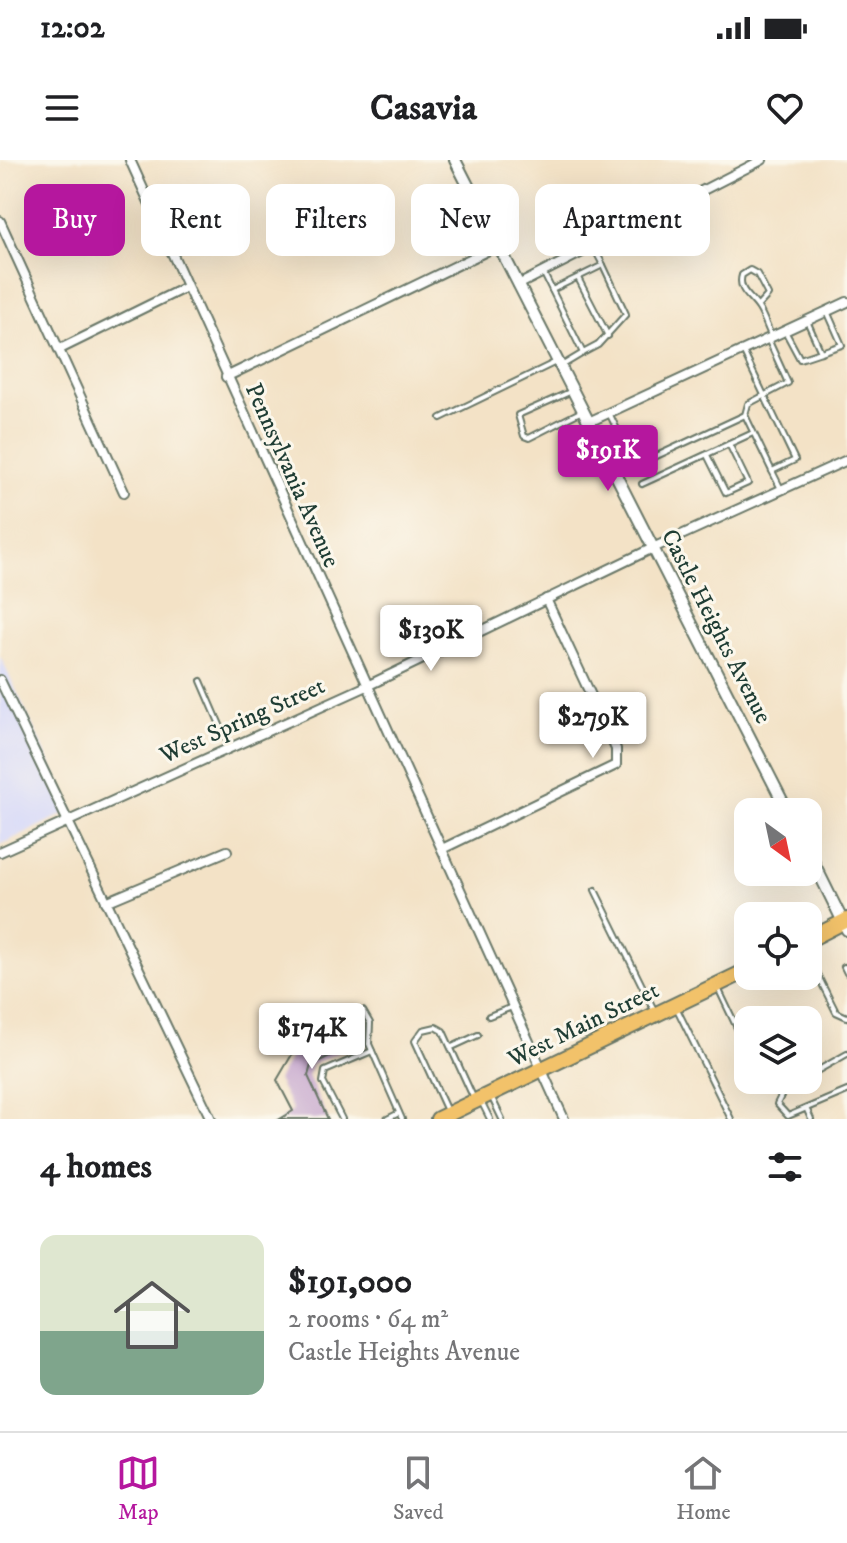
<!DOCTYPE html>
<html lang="en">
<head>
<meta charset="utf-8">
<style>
  body { margin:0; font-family:"IM FELL DW Pica",serif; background:#f6f6f6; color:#202124; height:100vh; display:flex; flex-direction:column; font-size:30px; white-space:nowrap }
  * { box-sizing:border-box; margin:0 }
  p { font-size:26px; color:#757577 }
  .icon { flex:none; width:44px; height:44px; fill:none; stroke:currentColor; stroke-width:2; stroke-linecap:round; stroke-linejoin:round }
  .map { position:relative; height:959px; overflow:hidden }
  .sheet { display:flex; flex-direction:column; background:#fff; flex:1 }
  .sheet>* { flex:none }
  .banner { position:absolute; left:24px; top:24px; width:800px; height:72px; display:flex; gap:16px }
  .needle { width:52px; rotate:147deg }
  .controls { position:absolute; left:734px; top:638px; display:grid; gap:16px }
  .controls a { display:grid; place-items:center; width:88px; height:88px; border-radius:16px; background:#fff; box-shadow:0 8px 32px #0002; font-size:40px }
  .price { position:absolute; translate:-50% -68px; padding:0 18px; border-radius:8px; background:#fff; color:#222; font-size:26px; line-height:52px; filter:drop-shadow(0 2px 4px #0008) }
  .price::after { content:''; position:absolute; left:50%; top:48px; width:24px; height:18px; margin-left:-12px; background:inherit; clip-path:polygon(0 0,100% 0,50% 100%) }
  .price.on { background:#b5179e; color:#fff }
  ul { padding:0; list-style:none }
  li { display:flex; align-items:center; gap:24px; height:200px; padding:0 40px }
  li span { display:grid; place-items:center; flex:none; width:224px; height:160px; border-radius:16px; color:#555 }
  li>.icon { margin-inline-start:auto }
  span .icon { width:96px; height:96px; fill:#fffc; stroke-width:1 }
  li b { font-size:34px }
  h2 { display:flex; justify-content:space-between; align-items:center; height:96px; padding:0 40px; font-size:34px }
  .chip { padding:0 28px; border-radius:16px; background:#fff; box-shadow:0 8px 32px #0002; font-size:28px; line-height:72px }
  .chip.on { background:#b5179e; color:#fff }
  .status { display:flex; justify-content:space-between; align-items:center; height:56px; padding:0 40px; background:#fff; direction:ltr }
  .status svg { height:22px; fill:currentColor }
  header { display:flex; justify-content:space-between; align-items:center; height:104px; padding:0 40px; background:#fff; font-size:36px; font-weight:700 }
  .menu { display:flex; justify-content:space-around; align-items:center; height:112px; border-top:2px solid #e0e0e0; background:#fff; font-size:22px; color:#757577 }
  .menu a { display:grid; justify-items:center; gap:4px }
  .menu .on { color:#b5179e }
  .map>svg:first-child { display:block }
</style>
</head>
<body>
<div class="status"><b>12:02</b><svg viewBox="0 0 49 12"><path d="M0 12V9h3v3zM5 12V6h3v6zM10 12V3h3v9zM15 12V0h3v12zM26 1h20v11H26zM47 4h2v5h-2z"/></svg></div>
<header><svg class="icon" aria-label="menu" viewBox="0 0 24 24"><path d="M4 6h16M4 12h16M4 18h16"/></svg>Casavia<svg class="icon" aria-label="heart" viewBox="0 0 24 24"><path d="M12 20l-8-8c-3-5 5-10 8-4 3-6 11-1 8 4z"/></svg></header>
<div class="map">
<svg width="847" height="959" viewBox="0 0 847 959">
  <rect width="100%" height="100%" fill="#fbf7ec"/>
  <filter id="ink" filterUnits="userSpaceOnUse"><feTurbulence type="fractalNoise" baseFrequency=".0125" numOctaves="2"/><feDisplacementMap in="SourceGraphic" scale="16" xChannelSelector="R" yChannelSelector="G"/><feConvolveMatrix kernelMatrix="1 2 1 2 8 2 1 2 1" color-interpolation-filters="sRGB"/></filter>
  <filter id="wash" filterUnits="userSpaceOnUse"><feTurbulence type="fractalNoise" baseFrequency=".006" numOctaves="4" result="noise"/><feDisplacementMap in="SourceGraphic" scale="32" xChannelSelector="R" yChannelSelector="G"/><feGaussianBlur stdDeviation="1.8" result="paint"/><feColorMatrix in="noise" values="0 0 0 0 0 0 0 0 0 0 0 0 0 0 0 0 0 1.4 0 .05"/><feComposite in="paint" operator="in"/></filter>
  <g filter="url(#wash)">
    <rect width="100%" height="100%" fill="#f3e2c6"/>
    <!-- built -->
    <polygon fill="#d5d8f9" points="0,496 72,650 0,685"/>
    <g id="blocks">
      <!-- building -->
      <polygon fill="#c5a6cd" points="349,861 359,882 311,905 308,916 328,959 280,959 293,951 277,920 297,886"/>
    </g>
  </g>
  <g filter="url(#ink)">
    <use href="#blocks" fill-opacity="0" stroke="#697767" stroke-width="2"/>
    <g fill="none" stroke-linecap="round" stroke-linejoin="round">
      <defs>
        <g id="service">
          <polyline points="544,114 583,193 563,205"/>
          <polyline points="578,118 608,176"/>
          <polyline points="552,130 603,105 594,88"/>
          <path d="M758 146 768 135 757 114 750 110 742 115C737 131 752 137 759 149 764 157 767 167 771 175"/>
          <polyline points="807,161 821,192"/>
          <polyline points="785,171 800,199 842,185 827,151"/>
          <polyline points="743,191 795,300 772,311 745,255 748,244 788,223 768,179"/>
          <polyline points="583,193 598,185 626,154 603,105"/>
          <polyline points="572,231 518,255 524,276 529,278 582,251"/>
          <polyline points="609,253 635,306 745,255"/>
          <polyline points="441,258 556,202"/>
          <polyline points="707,295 726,333 748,323 729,284"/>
          <polyline points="772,311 781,329"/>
          <polyline points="619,314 635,306"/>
          <polyline points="642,324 753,273"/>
          <polyline points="201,521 230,588"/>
          <polyline points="595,730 654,850"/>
          <polyline points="808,796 836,852 847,857"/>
          <polyline points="844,807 847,813"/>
          <polyline points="718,828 748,891"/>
          <polyline points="676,847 731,959"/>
          <polyline points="489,856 512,847"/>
          <polyline points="298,881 348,853 363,851 370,863 369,884 402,959"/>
          <polyline points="452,887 478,875"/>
          <polyline points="808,916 847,894"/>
          <polyline points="764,920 790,923"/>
          <polyline points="798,920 785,928 777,944 788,956 847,931"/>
          <polyline points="491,936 502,959"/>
          <polyline points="482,943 490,959"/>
          <polyline points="807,950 811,959"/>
          <polyline points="447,951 415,881 423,870 436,867 443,871 474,939"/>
          <polyline points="342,959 323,922 325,911 372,891"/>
          <polyline points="387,959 399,953"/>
        </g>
        <g id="minor">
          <polyline points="130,0 564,959"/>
          <polyline points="0,61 124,332"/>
          <polyline points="518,125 762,0"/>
          <polyline points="60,189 186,127"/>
          <polyline points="226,217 499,85"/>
          <polyline points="591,261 847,142"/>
          <polyline points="0,520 211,959"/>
          <polyline points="442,689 616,605 616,589 546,439"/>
          <polyline points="0,692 367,526 655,387 847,300"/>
          <polyline points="106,742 227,691"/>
        </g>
        <g id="tertiary">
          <polyline points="455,0 788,652"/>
          <polyline points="808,691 847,770"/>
        </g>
        <g id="primary">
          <polyline points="808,780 847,760"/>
          <polyline points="438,959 748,810"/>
        </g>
      </defs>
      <!-- service casing -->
      <use href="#service" stroke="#697767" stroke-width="8"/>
      <!-- minor casing -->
      <use href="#minor" stroke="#697767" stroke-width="12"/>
      <!-- tertiary casing -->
      <use href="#tertiary" stroke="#697767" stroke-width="14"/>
      <!-- primary casing -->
      <use href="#primary" stroke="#697767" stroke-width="18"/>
      <!-- service -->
      <use href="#service" stroke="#fff" stroke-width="4"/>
      <!-- minor -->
      <use href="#minor" stroke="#fff" stroke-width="8"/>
      <!-- tertiary -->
      <use href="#tertiary" stroke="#fff" stroke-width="10"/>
      <!-- primary -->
      <use href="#primary" stroke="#f2c26a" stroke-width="14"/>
    </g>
  </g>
  <g text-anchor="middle" stroke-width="6" stroke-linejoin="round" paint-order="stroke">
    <!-- street labels -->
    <g font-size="24" fill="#1f3d34" stroke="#fbf7ec">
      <text transform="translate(293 315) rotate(66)" y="8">Pennsylvania Avenue</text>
      <text transform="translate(717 466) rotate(63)" y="8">Castle Heights Avenue</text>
      <text transform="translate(242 560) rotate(-24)" y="8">West Spring Street</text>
      <text transform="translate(583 864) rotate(-26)" y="8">West Main Street</text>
    </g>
  </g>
</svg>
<div class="controls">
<a><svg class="needle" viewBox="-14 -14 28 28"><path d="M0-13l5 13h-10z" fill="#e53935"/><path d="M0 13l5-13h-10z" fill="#757577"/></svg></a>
<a><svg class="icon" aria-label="locate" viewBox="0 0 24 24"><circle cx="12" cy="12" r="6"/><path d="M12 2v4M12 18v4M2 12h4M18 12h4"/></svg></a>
<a><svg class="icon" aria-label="layers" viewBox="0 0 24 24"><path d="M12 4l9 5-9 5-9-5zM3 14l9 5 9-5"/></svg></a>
</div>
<b class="price on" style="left:608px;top:333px">$191K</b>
<b class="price" style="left:431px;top:513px">$130K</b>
<b class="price" style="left:593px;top:600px">$279K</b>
<b class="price" style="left:312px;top:911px">$174K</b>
<div class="banner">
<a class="chip on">Buy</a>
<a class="chip">Rent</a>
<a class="chip">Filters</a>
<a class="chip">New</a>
<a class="chip">Apartment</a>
</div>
</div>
<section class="sheet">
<h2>4 homes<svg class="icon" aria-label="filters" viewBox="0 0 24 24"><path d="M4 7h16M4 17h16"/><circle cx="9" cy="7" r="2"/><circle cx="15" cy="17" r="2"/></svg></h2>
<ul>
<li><span style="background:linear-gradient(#dfe7d0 60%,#7fa58c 0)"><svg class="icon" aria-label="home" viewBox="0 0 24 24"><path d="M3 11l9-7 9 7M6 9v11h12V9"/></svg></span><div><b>$191,000</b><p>2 rooms · 64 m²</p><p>Castle Heights Avenue</p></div></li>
</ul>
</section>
<nav class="menu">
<a class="on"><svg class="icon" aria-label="map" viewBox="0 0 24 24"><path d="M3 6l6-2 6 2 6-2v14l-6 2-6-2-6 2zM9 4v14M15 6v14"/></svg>Map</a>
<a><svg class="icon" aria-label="saved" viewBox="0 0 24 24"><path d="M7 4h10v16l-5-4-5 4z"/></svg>Saved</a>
<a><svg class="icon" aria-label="home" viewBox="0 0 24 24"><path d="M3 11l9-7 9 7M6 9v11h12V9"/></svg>Home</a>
</nav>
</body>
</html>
